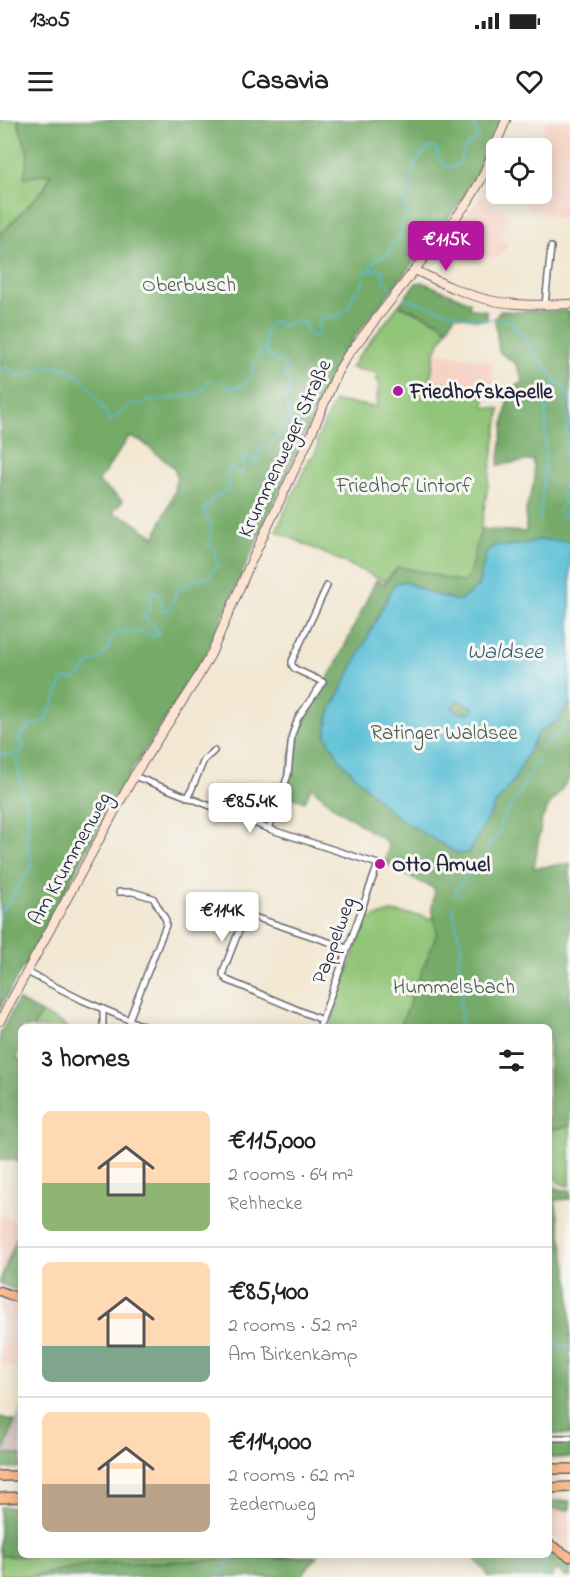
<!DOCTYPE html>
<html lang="en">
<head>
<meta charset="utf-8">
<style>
  body { margin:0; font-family:"Indie Flower",sans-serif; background:#f2f2f2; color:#222; height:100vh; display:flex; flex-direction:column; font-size:22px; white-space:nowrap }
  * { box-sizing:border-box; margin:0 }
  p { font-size:20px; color:#767676 }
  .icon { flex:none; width:33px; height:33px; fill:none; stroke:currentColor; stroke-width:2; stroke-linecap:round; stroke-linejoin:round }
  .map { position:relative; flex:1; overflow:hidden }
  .sheet { position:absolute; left:18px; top:904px; width:534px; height:534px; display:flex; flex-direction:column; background:#fff; border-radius:9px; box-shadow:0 3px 15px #0003 }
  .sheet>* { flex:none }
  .buttons { position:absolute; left:486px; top:18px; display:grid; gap:12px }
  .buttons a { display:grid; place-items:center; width:66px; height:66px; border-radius:9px; background:#fff; box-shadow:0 3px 15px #0003; font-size:30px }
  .price { position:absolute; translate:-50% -51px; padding:0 14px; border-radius:6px; background:#fff; color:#222; font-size:20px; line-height:39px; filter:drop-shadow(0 2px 3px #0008) }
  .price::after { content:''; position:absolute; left:50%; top:36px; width:18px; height:14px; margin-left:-9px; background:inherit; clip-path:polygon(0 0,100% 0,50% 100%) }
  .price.active { background:#b5179e; color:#fff }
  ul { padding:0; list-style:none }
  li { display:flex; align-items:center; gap:18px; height:150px; padding:0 24px }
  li+li { border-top:2px solid #e0e0e0 }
  li span { display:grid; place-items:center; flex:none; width:168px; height:120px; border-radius:9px; color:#555 }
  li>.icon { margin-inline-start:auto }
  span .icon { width:72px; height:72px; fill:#fffc; stroke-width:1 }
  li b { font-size:26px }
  h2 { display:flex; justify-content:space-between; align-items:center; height:72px; padding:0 24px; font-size:26px }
  .status { display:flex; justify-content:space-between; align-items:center; height:42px; padding:0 30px; background:#fff; direction:ltr }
  .status svg { height:16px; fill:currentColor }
  header { display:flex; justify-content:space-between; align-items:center; height:78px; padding:0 24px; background:#fff; font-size:27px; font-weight:700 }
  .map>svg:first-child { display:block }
</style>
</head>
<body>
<div class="status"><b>13:05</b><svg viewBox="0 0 49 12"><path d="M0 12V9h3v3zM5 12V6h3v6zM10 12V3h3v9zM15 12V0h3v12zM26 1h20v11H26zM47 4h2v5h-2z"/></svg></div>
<header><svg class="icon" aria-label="menu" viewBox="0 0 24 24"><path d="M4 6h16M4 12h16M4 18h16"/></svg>Casavia<svg class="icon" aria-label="heart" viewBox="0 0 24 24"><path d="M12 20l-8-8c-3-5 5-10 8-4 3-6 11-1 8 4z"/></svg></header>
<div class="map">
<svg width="570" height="1457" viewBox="0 0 570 1457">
  <rect width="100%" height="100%" fill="#f6f6f2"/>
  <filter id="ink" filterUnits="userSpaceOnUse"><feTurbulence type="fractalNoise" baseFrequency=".0167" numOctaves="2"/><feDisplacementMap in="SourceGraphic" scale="12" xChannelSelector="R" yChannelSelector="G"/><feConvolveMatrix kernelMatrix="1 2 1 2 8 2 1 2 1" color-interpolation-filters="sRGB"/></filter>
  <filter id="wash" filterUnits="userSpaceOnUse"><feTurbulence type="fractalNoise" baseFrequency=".008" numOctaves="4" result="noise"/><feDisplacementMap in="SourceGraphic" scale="24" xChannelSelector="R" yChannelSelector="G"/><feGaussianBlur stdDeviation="1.35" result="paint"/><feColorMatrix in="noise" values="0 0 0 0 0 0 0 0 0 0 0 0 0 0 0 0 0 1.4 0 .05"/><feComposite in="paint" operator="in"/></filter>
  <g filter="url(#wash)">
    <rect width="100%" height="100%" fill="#f2e7d2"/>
    <!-- built -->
    <g fill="#f6d2c4">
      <polygon points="546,0 570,0 570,99 526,90 528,74 542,74 542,28 537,28"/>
      <polygon points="481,76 509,95 500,118 508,125 497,138 460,128 448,119"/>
      <polygon points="435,232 491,241 494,271 430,261"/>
      <polygon points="0,1094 21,1105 0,1161"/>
      <polygon points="2,1180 21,1187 21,1250 0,1242 0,1186"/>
      <polygon points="549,1389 570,1390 570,1430 549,1415"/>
    </g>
    <!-- industrial -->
    <polygon fill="#d1bfbe" points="21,1287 21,1335 3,1335 15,1301"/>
    <!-- green -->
    <g fill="#91c577" stroke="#5a7459" stroke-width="1.5">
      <polygon points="0,0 18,0 28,33 52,52 44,69 0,115"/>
      <path d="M399 185 438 201 447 209 435 232 430 261 486 269 484 287 500 289 481 409 469 456 463 463 420 451 398 447 387 460 384 461 276 411 309 339C316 335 319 327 317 319L335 281 376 287 379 262 376 261 377 253 351 248 358 237Z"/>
      <polygon points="391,792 424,796 429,800 435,795 503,907 329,908 365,800"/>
      <polygon points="41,893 67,906 67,907 33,908"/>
      <path d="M570 1006V1066C544 1063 549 1030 549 1010Z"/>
      <polygon points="0,1436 319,1436 317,1437 92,1444 31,1456 0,1455"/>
    </g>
    <!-- forest -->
    <g fill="#74aa68" stroke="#4b6652" stroke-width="1.5" fill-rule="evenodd">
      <path d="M17 0H501L478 53 462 80 339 237 209 527 197 551 117 673 25 846 22 848 0 888V115L44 69 51 53 24 58 28 33ZM129 317 141 321 174 348 177 356 174 367 176 368 155 417 129 399 112 393 123 381 98 362Z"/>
      <polygon points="422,162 470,182 469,188 486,191 487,200 477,200 455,195 447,209 438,201 399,185 416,163"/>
      <path d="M500 191H570V421L537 420 523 425 493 426 487 431 478 466 471 473 458 481 430 473 405 462 395 463 329 594 326 615 340 640 378 680 396 696 468 733 495 685 514 660 538 613 557 601 565 589 570 584V658L551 683 542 699 534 748 570 743V1006L549 1010V908L400 907 437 813 432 787 435 769 406 755 385 742C387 735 390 727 386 722L334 687 311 667 305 682 284 674 294 617 300 599 326 562 338 540 376 460 384 464 398 447 420 451 463 463 469 455 481 409 526 412V389L535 360 533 340 498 345 509 270 523 262 516 244 499 232 495 198Z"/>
      <polygon points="456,579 473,587 471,593 460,593 452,588"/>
      <polygon points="18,880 41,893 33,907 21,908 21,929 16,938 21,941 21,1044 15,1040 0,1040 0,914"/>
      <path d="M549 1060C554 1069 561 1070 570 1070V1079L555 1080 570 1166V1315L549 1314Z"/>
      <polygon points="18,1114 21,1115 21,1172 0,1164 0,1161"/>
      <polygon points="0,1297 15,1301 3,1334 21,1335 21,1348 0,1349"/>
      <rect x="549" y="1322" width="21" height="16"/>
      <polygon points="549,1381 570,1381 570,1390 549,1389"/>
      <polygon points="0,1387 21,1387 21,1436 41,1436 0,1436"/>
      <polygon points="549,1432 570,1445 570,1457 565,1457 557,1449 552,1457 489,1457 486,1452 474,1438 474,1436 549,1436"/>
      <polygon points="317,1437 300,1457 0,1457 0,1455 31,1456 92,1444"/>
    </g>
    <!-- water -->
    <path fill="#58bfd6" stroke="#3d7088" stroke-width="1.5" fill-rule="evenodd" d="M537 420 570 421V584L565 589 557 601 538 613 514 660 495 685 468 733 458 734 396 696 378 680 340 640 326 615 329 594 395 463 405 462 430 473 458 481 471 473 478 466 487 431 493 426 523 425ZM456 580 473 587 471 593H460L452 589Z"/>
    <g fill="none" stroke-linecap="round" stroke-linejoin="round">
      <!-- stream -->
      <g stroke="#58bfd6" stroke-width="1.5">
        <polyline points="370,149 375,151 378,149 383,150 384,161 391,167"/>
        <path d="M404 178C426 185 450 194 473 198 486 200 499 198 511 201L556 260 566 269 569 277 566 287 568 302 565 342 568 352 561 373 565 380 559 392 561 396H570"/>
        <path d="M0 249 8 247C11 250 15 254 19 255 30 258 40 247 51 246 79 244 99 280 110 301L131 285 201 273 208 260H212"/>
        <polyline points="223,260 226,265 230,268 244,265 248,257 251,255 255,241 264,225"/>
        <polyline points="540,401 545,342 546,286 556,260"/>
        <path d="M0 635C9 634 22 635 25 626L19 622V616L24 613 31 604H37L46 600 47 593 52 588 63 559H76L83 553 90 543 99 540 110 526 109 523 114 514C127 511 141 510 154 517L159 514 160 513 144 496 145 492 149 491C151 486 151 483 149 477L151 473 156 471 159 474 163 490 166 491 171 488 178 467 185 468 192 460 208 457 218 445 214 431 209 424 211 407 204 390 205 386H210L212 379 228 370 230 365 227 361 229 354 228 347H231L240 355 242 354 245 346 242 340 244 334 246 333 255 343H257L260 327C268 325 272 322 277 317 290 306 290 301 288 286L285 283 289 268V262L283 255 287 249 282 240 276 242 270 236 266 234C268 221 258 214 273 201H275L280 206C287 204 298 197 304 203 307 207 308 214 311 218 315 216 319 215 320 210L317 207 321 199 326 197 328 195 336 197 348 188 354 173 360 169 362 165 364 162V155L366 151H369L376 139 390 133 392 123 400 119 402 104 407 92 404 79 414 67 410 52C415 46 424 30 430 27L436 28 438 31C436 39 441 42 447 47H453L459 44C461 37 463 30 468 25 472 21 478 21 478 14 477 9 473 5 472 0"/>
        <polyline points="456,775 456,769 463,760 473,753 499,712 500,703 521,670 548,618 560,614 567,600 570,598"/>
        <path d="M452 786 461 828 458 845 464 862 462 876 459 882C463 889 462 901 458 908"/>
        <path d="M0 791 9 783 11 777 13 775C18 765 27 755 33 744L28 733 27 716 29 707 27 684 23 676 17 640 20 634"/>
        <polyline points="0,794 1,797 0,800"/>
        <polyline points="549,1221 552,1220 562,1226 570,1227"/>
        <polyline points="220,1457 229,1438 233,1436"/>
        <polyline points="539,1457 544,1453 546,1440 542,1436"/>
      </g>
    </g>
  </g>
  <g filter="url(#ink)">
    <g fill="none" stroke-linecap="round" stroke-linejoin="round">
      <defs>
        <g id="street">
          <polyline points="545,185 551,127"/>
          <polyline points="134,656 269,709 378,744 319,908"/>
          <polyline points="188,678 204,640 214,631"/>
          <polyline points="269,709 288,655 292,615 298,598 323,562 295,549 292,545 292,541 327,466"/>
          <polyline points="119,772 133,772 153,778 166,800 166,805 129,900"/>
          <polyline points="27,852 82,880 148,908"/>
          <polyline points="103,889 103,908"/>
          <polyline points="322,900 227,860 223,855 224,849 242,803 247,798 251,796 347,828"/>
          <polyline points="549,1318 570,1318"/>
        </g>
        <g id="secondary">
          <path d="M415 150C439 162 463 174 489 180 515 186 543 185 570 184"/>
          <polyline points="0,901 134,656 198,557 211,534 251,442 310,317 338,251 347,236 468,82 481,60 506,0"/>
        </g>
        <g id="primary">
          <polyline points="0,1171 21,1179"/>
          <polyline points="549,1424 570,1437"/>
        </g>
        <g id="highway">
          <polyline points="549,1349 570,1349"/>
          <polyline points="0,1356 21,1356"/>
          <polyline points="549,1368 570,1367"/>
          <polyline points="0,1378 21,1377"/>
        </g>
      </defs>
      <!-- street casing -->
      <use href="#street" stroke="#6b6770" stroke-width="8"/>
      <!-- secondary casing -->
      <use href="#secondary" stroke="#6b6770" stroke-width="10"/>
      <!-- primary casing -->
      <use href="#primary" stroke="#6b6770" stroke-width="11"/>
      <!-- highway casing -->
      <use href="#highway" stroke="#6b6770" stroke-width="12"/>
      <!-- street -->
      <use href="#street" stroke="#fff" stroke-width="5"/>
      <!-- secondary -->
      <use href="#secondary" stroke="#fde4d1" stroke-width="8"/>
      <!-- primary -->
      <use href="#primary" stroke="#fbbb8d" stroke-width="8"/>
      <!-- highway -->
      <use href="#highway" stroke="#fbbb8d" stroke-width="9"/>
    </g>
  </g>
  <!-- markers -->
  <g fill="#b5179e" stroke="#f6f6f2" stroke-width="2">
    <circle cx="398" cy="271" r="6"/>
    <circle cx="380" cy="744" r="6"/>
  </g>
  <g text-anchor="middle" stroke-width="6" stroke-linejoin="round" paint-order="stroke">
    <!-- park labels -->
    <g font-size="21" fill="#495b50" stroke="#f6f6f2">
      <text x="189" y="171">Oberbusch</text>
      <text x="404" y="372">Friedhof Lintorf</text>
      <text x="444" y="619">Ratinger Waldsee</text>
      <text x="454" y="873">Hummelsbach</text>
    </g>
    <!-- poi labels -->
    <g font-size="21" font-weight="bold" fill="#22223b" stroke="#f6f6f2" text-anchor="start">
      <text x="410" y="278">Friedhofskapelle</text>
      <text x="392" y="751">Otto Amuel</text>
    </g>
    <!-- street labels -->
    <g font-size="21" fill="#22223b" stroke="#f6f6f2">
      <text transform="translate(284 328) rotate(-65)" y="7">Krummenweger Straße</text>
      <text transform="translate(69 738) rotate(-61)" y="7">Am Krummenweg</text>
      <text transform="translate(333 820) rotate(-70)" y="7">Pappelweg</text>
    </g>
    <!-- water labels -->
    <g font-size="22" font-style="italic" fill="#355971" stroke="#f6f6f2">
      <text x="505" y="538">Waldsee</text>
    </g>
  </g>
</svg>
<div class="buttons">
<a><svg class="icon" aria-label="locate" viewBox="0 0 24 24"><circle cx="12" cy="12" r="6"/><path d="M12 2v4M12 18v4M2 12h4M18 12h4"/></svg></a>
</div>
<b class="price active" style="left:446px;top:152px">€115K</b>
<b class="price" style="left:250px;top:714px">€85.4K</b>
<b class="price" style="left:222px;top:823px">€114K</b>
<section class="sheet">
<h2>3 homes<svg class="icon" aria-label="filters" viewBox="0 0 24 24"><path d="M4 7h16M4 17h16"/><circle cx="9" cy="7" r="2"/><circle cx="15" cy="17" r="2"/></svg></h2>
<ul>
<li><span style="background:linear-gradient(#ffd9b3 60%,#8fb573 0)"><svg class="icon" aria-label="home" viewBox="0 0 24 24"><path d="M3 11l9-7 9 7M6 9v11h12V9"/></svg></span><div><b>€115,000</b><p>2 rooms · 64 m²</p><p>Rehhecke</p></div></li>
<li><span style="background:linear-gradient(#ffd9b3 70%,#7fa58c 0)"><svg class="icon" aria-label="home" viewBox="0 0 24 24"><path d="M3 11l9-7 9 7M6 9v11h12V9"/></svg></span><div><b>€85,400</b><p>2 rooms · 52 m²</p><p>Am Birkenkamp</p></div></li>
<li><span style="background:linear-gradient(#ffd9b3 60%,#b9a48a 0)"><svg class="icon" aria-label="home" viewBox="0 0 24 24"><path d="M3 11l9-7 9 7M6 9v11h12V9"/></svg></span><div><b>€114,000</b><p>2 rooms · 62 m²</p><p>Zedernweg</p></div></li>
</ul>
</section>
</div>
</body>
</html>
